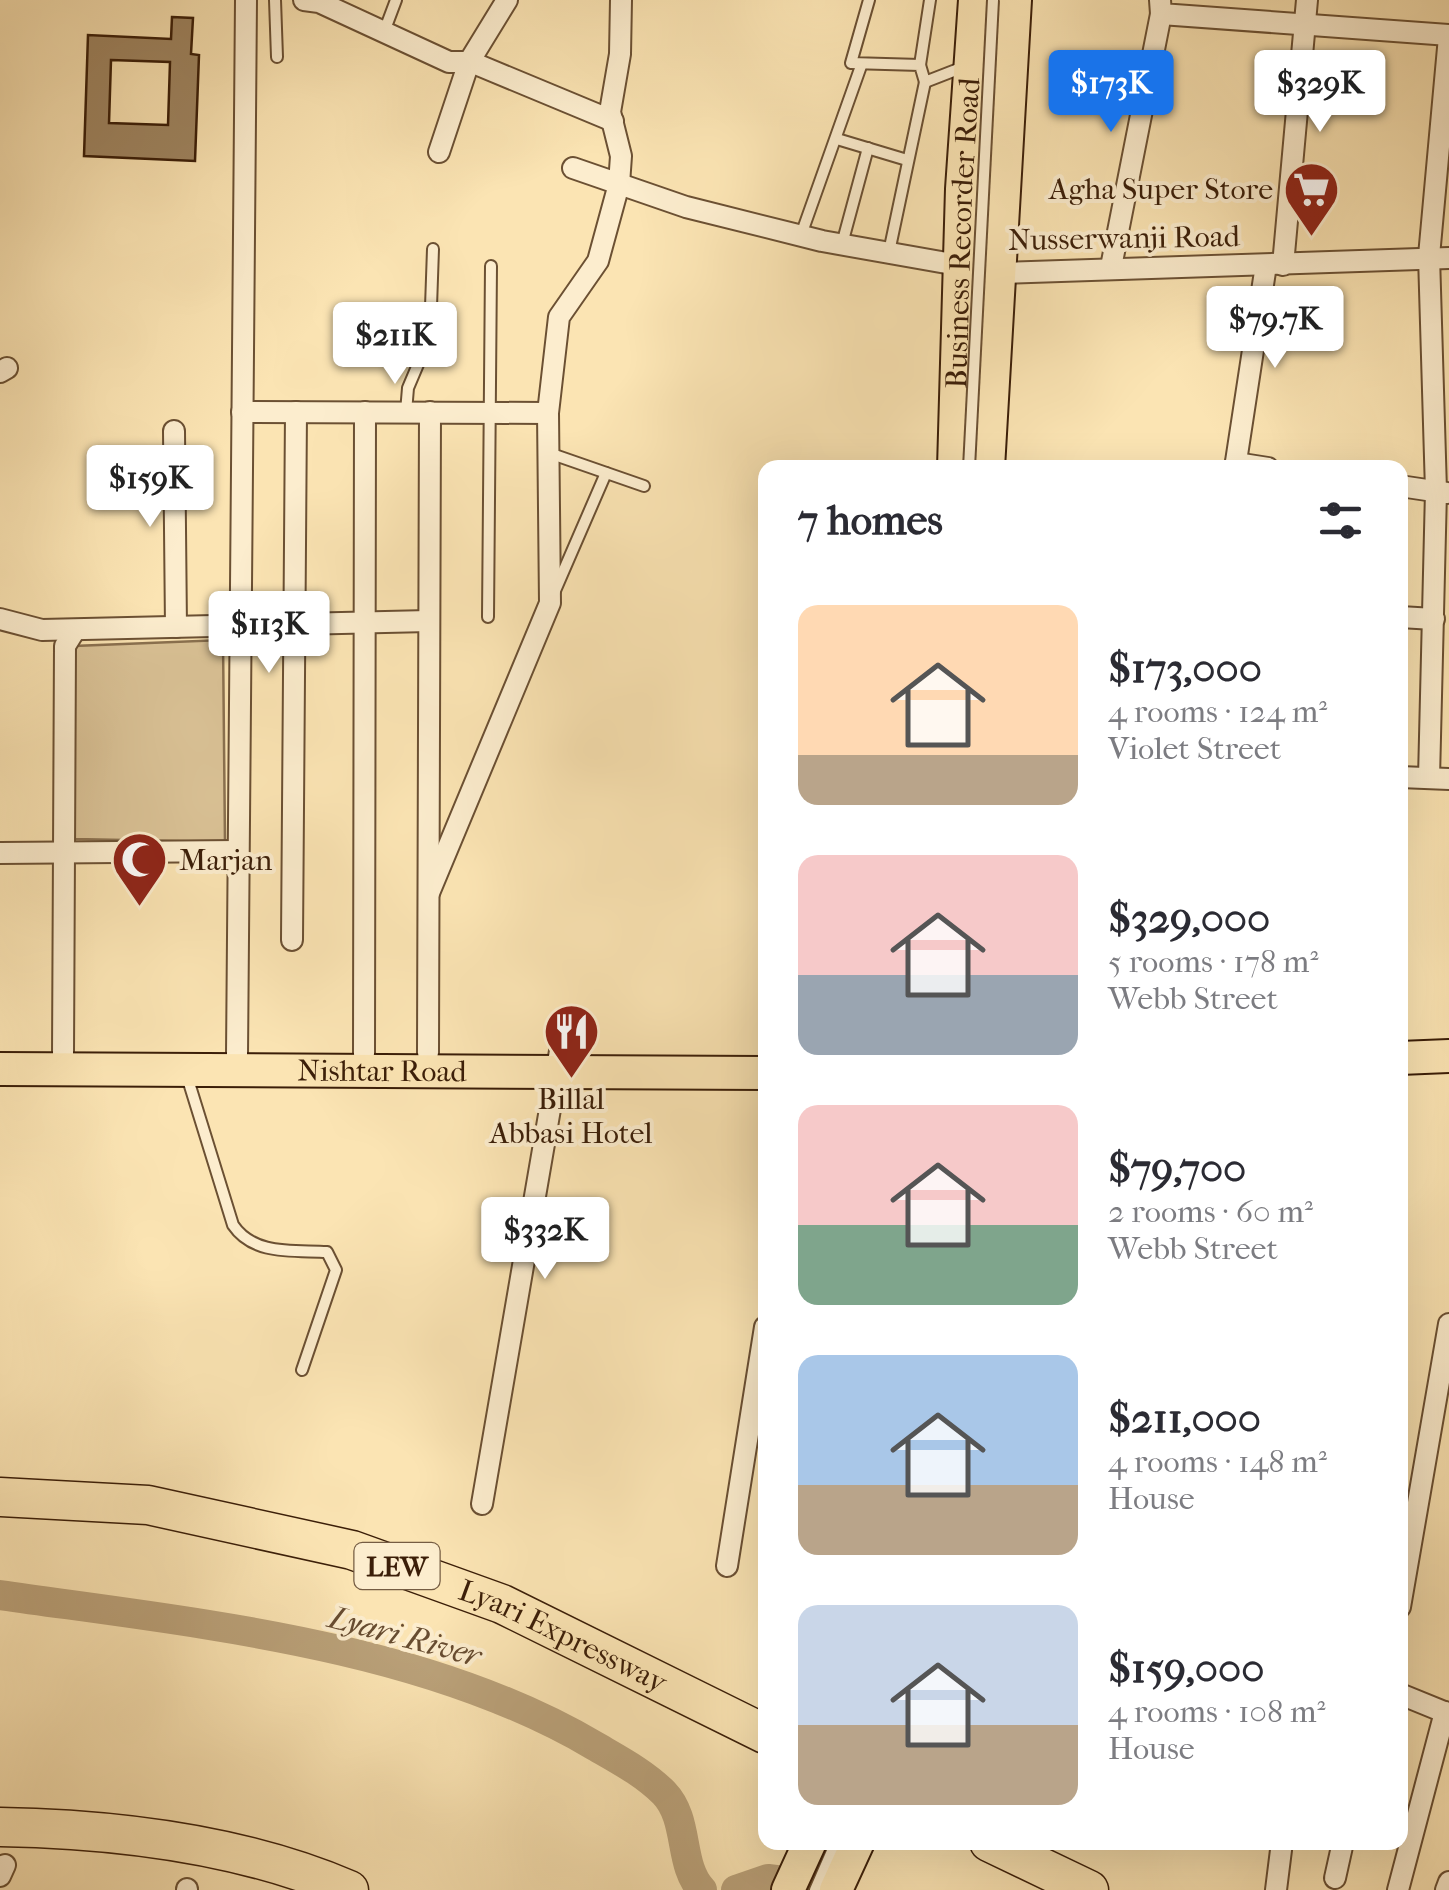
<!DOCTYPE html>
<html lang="en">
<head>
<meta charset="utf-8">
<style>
  body { margin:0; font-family:"IM FELL French Canon",serif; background:#f7f7f7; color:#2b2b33; height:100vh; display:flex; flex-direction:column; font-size:38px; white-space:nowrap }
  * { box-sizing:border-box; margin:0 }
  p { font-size:32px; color:#7c7c81 }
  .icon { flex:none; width:55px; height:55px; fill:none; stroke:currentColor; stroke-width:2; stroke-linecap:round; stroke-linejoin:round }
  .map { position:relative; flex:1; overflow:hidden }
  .panel { position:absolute; left:758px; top:460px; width:650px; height:1390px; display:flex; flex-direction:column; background:#fff; border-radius:20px; box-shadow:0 10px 40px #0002 }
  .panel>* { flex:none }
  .price { position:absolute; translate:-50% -85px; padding:0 22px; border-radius:10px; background:#fff; color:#222; font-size:32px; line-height:65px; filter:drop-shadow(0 2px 5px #0008) }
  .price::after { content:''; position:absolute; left:50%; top:60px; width:30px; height:22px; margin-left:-15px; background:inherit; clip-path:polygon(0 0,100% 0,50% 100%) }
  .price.selected { background:#1a73e8; color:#fff }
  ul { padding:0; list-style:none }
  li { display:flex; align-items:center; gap:30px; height:250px; padding:0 40px }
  li span { display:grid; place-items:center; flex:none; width:280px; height:200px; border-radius:20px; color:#555 }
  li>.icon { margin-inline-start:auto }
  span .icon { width:120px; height:120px; fill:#fffc; stroke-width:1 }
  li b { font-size:42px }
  h2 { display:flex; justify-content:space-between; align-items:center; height:120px; padding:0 40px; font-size:42px }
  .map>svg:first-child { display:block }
</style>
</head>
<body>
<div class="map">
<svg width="1449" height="1890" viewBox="0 0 1449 1890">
  <rect width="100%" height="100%" fill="#fbe4b3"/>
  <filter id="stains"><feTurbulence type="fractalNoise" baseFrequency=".002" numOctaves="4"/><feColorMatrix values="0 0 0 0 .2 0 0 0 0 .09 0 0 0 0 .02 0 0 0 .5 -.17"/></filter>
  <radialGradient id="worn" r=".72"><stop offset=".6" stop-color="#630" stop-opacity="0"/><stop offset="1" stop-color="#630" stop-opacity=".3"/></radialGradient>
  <!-- green -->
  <polygon fill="#dac296" stroke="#8a704f" stroke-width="2.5" points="223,640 225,842 74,839 74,646"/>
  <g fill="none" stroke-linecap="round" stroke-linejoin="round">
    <!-- river -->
    <g stroke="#baa179" stroke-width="30">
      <path d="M0 1595C195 1623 423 1644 595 1746 619 1760 644 1773 664 1793 690 1820 678 1865 702 1890"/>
      <polyline points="736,1890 768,1879 815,1885"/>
    </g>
  </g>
  <!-- building -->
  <path fill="#9f8561" stroke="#3b1e08" stroke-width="2.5" fill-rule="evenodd" d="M172 17 193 18 191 54 199 55 195 161 84 156 88 35 171 39ZM111 60 170 62 168 125 109 123Z"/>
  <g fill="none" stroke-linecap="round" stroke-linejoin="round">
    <defs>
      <g id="lane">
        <polyline points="275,0 277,57"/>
        <polyline points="869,0 851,63 920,65 925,82 961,68"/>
        <polyline points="384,32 396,0"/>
        <polyline points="920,65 930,0"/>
        <polyline points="837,139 907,160"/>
        <polyline points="801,235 861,66"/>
        <polyline points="842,244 868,148"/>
        <polyline points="889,252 925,82"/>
        <polyline points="406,412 408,388 430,336 433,249"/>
        <polyline points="549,453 644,486"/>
        <polyline points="554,593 606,473"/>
        <polyline points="488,617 491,266"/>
        <path d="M186 1073 233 1225C254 1256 294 1250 327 1252L336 1270 302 1370"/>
        <polyline points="815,1890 836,1842"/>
      </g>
      <g id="street">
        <polyline points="304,0 319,2 449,62 471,62 613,121"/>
        <polyline points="1160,0 1161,14 1449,35"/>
        <polyline points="439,152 469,62 507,0"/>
        <polyline points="573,168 686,207 822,241 1003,273 1449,258"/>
        <polyline points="1283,265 1307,0"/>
        <polyline points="1111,267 1161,14"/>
        <polyline points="0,372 7,368"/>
        <polyline points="242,412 548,413"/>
        <polyline points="174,431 176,627"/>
        <polyline points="1236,463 1268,468"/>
        <polyline points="1235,468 1266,265"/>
        <polyline points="1400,486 1447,493"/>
        <polyline points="1400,617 1434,619"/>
        <polyline points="0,619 42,630 429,621"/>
        <polyline points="1400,777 1449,779"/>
        <polyline points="1429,778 1436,491 1429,256 1449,37"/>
        <polyline points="0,853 238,851"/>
        <polyline points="429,893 550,603 548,413 559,317 598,261 619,184 621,156 610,112 620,54 621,0"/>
        <polyline points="292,940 296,412"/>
        <polyline points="428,1053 430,412"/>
        <polyline points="364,1054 365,412"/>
        <polyline points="63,1055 65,646 75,630"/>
        <polyline points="237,1055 246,0"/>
        <polyline points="482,1504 560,1051"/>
        <polyline points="727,1566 765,1327"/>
        <polyline points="1400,1607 1449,1324"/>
        <polyline points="1400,1694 1449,1714"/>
        <polyline points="0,1876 5,1865"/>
        <polyline points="1335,1878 1343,1842"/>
        <polyline points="187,1889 187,1890"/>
        <polyline points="1276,1890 1282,1842"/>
        <polyline points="1398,1890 1445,1712"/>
        <polyline points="1446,1890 1449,1882"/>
      </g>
      <g id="primary">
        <path id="s1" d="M954 468 962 189 975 0"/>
        <polyline points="988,468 1015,0"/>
        <polyline points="1400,1058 1449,1056"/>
        <path id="s2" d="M0 1069 765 1073"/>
        <polyline points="788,1890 810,1842"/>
        <polyline points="836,1890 858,1842"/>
      </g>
      <g id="highway">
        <path id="s3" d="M0 1497 148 1505 352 1550 502 1604 765 1734"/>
        <path d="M0 1827C116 1829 242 1844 349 1890"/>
        <polyline points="989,1842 1089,1890"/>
      </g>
    </defs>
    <!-- lane casing -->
    <use href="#lane" stroke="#6b5033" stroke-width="14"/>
    <!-- street casing -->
    <use href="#street" stroke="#6b5033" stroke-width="24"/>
    <!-- primary casing -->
    <use href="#primary" stroke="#3b1e08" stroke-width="36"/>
    <!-- highway casing -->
    <use href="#highway" stroke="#3b1e08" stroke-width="41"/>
    <!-- lane -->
    <use href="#lane" stroke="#fcedce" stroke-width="10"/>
    <!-- street -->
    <use href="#street" stroke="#fcedce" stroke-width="20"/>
    <!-- primary -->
    <use href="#primary" stroke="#fbe4b3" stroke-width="32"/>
    <!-- highway -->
    <use href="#highway" stroke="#fbe4b3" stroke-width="38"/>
    <defs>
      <polyline id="lane-bridge" points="969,468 993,0"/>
    </defs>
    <!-- lane-bridge casing -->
    <use href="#lane-bridge" stroke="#6b5033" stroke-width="14" stroke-linecap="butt"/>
    <!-- lane-bridge -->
    <use href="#lane-bridge" stroke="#fcedce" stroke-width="10"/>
  </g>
  <!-- icons -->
  <defs>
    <symbol id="supermarket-pin" viewBox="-11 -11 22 30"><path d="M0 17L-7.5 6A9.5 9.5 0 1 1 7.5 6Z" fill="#8f2418" stroke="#fcedce"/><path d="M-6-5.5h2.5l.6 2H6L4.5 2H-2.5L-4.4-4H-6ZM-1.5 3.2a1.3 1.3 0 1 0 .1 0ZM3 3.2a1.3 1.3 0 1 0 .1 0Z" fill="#fff"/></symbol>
    <symbol id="mosque-pin" viewBox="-11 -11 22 30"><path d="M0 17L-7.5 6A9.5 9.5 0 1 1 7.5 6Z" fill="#8f2418" stroke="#fcedce"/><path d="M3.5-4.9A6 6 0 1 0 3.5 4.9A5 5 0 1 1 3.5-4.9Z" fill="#fff"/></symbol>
    <symbol id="restaurant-pin" viewBox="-11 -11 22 30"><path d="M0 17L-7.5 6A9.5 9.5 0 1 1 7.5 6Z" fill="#8f2418" stroke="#fcedce"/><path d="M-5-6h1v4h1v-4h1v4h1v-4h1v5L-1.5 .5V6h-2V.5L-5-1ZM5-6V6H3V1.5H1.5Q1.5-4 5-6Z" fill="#fff"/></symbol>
  </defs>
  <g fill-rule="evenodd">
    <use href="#supermarket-pin" x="1280" y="158" width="63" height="86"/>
    <use href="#mosque-pin" x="108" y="828" width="63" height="86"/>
    <use href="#restaurant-pin" x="540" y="1000" width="63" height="86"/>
  </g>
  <g text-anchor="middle" stroke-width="8" stroke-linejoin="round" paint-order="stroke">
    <!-- shield labels -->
    <rect fill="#fcedce" stroke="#755c43" stroke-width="2.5" x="354.5" y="1543" width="85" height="46" rx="8"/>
    <g font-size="28" font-weight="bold" fill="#3b1e08">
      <text x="397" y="1576">LEW</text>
    </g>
    <!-- poi labels -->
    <g font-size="30" fill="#3b1e08" stroke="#fcedce" text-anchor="end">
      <text x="1273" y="199">Agha Super Store</text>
      <text x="179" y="870" text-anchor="start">Marjan</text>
      <text x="571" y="1109" text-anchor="middle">Billal<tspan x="571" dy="34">Abbasi Hotel</tspan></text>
    </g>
    <!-- street labels -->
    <g font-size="30" fill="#3b1e08" stroke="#fcedce">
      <text dy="10" stroke="none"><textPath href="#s1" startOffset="235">Business Recorder Road</textPath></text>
      <text transform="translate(1124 238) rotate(-1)" y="10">Nusserwanji Road</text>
      <text dy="10" stroke="none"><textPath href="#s2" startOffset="382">Nishtar Road</textPath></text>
      <text dy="10" stroke="none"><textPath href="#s3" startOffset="585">Lyari Expressway</textPath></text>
    </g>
    <!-- water labels -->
    <g font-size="32" font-style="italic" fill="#674c30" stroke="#fcedce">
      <text transform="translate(405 1636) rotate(15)" y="11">Lyari River</text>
    </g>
  </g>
  <rect width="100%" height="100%" filter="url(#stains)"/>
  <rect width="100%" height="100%" fill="url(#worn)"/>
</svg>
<b class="price selected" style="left:1111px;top:135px">$173K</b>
<b class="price" style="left:1320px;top:135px">$329K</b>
<b class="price" style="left:1275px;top:371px">$79.7K</b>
<b class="price" style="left:395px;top:387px">$211K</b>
<b class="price" style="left:150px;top:530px">$159K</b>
<b class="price" style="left:269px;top:676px">$113K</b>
<b class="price" style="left:545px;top:1282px">$332K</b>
<section class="panel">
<h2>7 homes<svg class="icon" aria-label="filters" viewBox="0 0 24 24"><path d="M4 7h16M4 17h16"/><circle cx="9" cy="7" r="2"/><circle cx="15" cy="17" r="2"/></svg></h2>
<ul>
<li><span style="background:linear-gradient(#ffd9b3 75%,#b9a48a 0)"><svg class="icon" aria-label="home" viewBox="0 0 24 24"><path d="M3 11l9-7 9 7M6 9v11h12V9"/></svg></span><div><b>$173,000</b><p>4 rooms · 124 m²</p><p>Violet Street</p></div></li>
<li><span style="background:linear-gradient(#f6c9c9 60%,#9aa5b1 0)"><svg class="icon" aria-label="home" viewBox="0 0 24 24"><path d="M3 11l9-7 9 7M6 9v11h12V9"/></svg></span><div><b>$329,000</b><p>5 rooms · 178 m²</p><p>Webb Street</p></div></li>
<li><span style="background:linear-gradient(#f6c9c9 60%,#7fa58c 0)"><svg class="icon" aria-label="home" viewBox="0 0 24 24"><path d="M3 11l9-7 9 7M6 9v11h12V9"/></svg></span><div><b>$79,700</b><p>2 rooms · 60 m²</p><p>Webb Street</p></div></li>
<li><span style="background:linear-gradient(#a9c7e8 65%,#b9a48a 0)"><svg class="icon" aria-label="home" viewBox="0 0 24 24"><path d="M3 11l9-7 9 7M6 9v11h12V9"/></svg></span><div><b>$211,000</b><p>4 rooms · 148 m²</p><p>House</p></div></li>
<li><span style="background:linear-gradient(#c9d6e8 60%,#b9a48a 0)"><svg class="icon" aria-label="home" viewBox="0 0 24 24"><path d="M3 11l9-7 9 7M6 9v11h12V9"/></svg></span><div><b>$159,000</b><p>4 rooms · 108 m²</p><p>House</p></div></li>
</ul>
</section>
</div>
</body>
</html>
